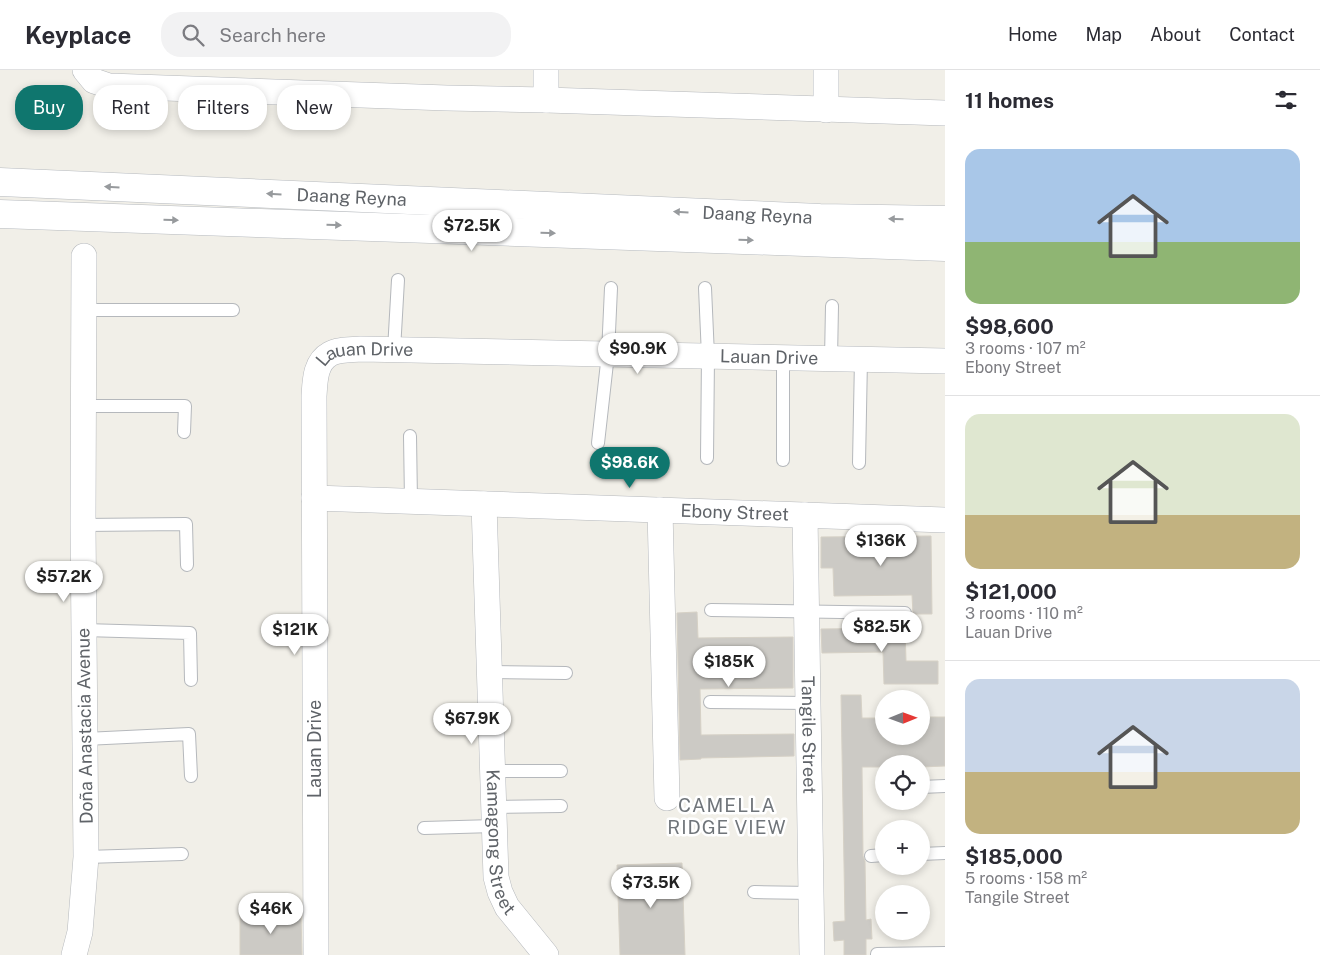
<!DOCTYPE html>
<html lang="en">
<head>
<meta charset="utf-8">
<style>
  body { margin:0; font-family:"Public Sans",sans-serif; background:#f2f2f3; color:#2b2b33; height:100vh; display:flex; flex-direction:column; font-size:19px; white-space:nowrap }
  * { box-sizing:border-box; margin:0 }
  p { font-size:16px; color:#7c7c81 }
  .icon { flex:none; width:28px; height:28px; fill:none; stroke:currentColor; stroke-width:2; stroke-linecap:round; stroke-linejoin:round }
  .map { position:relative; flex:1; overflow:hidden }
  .drawer { display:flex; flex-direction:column; background:#fff; width:375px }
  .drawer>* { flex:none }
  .guide { position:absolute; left:15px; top:15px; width:475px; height:45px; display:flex; gap:10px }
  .needle { width:32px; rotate:89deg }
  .tools { position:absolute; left:875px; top:620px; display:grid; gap:10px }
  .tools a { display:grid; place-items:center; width:55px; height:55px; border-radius:50%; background:#fff; box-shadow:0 2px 8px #0003; font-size:25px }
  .price { position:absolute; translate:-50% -42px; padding:0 11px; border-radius:18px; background:#fff; color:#222; font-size:16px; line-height:32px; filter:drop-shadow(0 1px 2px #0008) }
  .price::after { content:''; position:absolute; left:50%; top:30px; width:15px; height:11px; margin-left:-8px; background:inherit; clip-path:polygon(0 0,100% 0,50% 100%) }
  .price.current { background:#0f766e; color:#fff }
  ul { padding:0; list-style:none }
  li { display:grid; align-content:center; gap:10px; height:265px; padding:0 20px }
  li+li { border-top:1px solid #e1e1e2 }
  li span { display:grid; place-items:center; height:155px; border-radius:15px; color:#555 }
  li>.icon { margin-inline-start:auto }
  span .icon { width:90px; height:90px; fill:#fffc; stroke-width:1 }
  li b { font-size:21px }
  h2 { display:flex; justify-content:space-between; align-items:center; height:60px; padding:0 20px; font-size:21px }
  .pill { padding:0 18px; border-radius:20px; background:#fff; box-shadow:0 2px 8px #0003; font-size:18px; line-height:45px }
  .pill.current { background:#0f766e; color:#fff }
  header { display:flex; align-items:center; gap:30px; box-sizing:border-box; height:70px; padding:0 25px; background:#fff; border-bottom:1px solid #e1e1e2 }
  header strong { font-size:24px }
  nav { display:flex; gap:28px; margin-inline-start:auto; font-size:18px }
  .search { width:350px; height:45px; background:#f2f2f3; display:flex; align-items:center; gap:12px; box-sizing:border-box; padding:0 18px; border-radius:20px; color:#7c7c81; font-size:19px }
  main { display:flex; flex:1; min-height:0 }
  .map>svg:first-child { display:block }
</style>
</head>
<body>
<header>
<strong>Keyplace</strong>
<div class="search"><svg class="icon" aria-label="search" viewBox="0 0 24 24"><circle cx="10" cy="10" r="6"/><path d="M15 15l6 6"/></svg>Search here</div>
<nav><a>Home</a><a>Map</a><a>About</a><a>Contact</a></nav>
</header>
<main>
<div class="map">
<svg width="945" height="885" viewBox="0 0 945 885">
  <rect width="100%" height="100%" fill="#f1efe8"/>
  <!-- building -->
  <g fill="#cccac5" stroke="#d6d1c6">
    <polygon points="931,466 932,544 913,544 912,525 834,526 833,498 821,498 821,467"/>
    <polygon points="697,542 698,568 793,567 793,618 700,619 701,665 794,664 794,686 701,688 701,689 680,690 677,543"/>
    <polygon points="905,558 906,591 938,591 938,614 884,614 883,582 822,583 821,559"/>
    <polygon points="841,625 861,625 862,648 884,648 884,666 921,666 921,647 945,647 945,696 921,697 921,694 884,694 884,697 862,697 863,786 865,791 866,850 871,849 872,869 866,869 866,885 844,885 844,870 834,871 833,852 845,851"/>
    <polygon points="682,793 685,885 620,885 617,795"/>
    <polygon points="240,844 301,845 302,885 240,885"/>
  </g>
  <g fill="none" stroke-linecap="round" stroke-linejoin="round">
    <defs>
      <g id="lane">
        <polyline points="705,218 708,286 707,388"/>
        <polyline points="83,240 233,240"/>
        <polyline points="394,280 398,210"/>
        <polyline points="783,288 783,390"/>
        <polyline points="831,289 832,236"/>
        <polyline points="84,336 185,336 184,362"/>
        <polyline points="410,366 411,431"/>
        <polyline points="598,373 608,284 611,218"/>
        <polyline points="859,393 861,289"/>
        <polyline points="83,455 186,454 187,495"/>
        <polyline points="711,540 905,543"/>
        <polyline points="84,560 190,563 191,610"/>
        <polyline points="489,602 566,603"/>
        <polyline points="710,632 808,633"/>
        <polyline points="85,669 189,664 191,706"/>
        <polyline points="493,701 561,701"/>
        <polyline points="921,717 945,716"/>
        <polyline points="494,737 561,736"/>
        <polyline points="424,758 494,756"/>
        <polyline points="921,784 945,783"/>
        <polyline points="871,786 884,785"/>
        <polyline points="86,787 182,784"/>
        <polyline points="754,822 811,823"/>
        <polyline points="877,884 945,883"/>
      </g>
      <g id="street">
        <polyline points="85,0 94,11 109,16 447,28 546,30 945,43"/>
        <polyline points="546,30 546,0"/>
        <polyline points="826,40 826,0"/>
        <path id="s1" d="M314 428 945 450"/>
        <path id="s2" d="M484 434 496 807 500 822 507 837 546 885"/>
        <polyline points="660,440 667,728"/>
        <path id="s3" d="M805 445 812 885"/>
        <polyline points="74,885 80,862 86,787 83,455 84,186"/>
        <path id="s4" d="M316 885 314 326C315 311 315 292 330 284 338 279 352 280 361 279L945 291"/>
      </g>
      <g id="secondary">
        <path id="s5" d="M0 112 820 148 945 150"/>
        <polyline points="0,144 945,177"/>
      </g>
    </defs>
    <!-- lane casing -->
    <use href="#lane" stroke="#b5b8bc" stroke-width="14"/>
    <!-- street casing -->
    <use href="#street" stroke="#b5b8bc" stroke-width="26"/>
    <!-- secondary casing -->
    <use href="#secondary" stroke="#b6babf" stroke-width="29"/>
    <!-- lane -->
    <use href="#lane" stroke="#fff" stroke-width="12"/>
    <!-- street -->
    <use href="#street" stroke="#fff" stroke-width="25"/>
    <!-- secondary -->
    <use href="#secondary" stroke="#fff" stroke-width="28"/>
  </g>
  <!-- one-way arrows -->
  <defs><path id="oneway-solid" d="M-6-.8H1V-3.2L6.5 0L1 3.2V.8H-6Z" transform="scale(1.25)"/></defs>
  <g fill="#979a9d">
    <use href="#oneway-solid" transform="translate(112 117) rotate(-177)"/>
    <use href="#oneway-solid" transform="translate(274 124) rotate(-177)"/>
    <use href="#oneway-solid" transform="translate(681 142) rotate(-177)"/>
    <use href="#oneway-solid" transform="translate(896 149) rotate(-179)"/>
    <use href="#oneway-solid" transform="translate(171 150) rotate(2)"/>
    <use href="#oneway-solid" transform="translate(334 155) rotate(2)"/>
    <use href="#oneway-solid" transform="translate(548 163) rotate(2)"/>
    <use href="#oneway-solid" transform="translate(746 170) rotate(2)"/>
  </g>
  <g text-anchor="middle" stroke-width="5" stroke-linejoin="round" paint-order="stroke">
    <!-- street labels -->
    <g font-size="18" fill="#5f6368" stroke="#fff">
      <text dy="6" stroke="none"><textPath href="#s5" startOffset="352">Daang Reyna</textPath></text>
      <text dy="6" stroke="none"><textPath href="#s5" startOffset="758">Daang Reyna</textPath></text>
      <text dy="6" stroke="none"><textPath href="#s4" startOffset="1046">Lauan Drive</textPath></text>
      <text dy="6" stroke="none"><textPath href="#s4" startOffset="641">Lauan Drive</textPath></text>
      <text dy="6" stroke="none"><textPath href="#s1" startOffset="421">Ebony Street</textPath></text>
      <text transform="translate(85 656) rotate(-91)" y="6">Doña Anastacia Avenue</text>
      <text dy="6" stroke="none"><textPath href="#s3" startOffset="220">Tangile Street</textPath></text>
      <text transform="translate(315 679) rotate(-90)" y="6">Lauan Drive</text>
      <text dy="6" stroke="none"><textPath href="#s2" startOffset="339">Kamagong Street</textPath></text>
    </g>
    <!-- neighbourhood labels -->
    <g font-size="19" letter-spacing="1" fill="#70757a" stroke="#fff">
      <text x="727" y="742">CAMELLA<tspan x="727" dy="22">RIDGE VIEW</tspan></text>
    </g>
  </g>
</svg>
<div class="tools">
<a><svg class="needle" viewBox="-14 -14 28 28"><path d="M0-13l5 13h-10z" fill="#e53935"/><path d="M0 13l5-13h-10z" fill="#7c7c81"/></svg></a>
<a><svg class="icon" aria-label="locate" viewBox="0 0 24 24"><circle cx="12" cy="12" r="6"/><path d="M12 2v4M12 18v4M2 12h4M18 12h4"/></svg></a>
<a>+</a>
<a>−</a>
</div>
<b class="price" style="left:472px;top:182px">$72.5K</b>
<b class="price" style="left:638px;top:305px">$90.9K</b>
<b class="price current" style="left:630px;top:419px">$98.6K</b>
<b class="price" style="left:881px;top:497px">$136K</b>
<b class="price" style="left:64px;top:533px">$57.2K</b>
<b class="price" style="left:882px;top:583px">$82.5K</b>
<b class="price" style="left:295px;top:586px">$121K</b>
<b class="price" style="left:729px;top:618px">$185K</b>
<b class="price" style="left:472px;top:675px">$67.9K</b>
<b class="price" style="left:651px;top:839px">$73.5K</b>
<b class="price" style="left:271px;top:865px">$46K</b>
<div class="guide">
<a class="pill current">Buy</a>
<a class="pill">Rent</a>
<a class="pill">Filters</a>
<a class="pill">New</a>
</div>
</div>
<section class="drawer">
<h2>11 homes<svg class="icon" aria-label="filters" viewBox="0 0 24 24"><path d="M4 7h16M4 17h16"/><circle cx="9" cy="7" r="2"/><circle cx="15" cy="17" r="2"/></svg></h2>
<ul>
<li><span style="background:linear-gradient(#a9c7e8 60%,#8fb573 0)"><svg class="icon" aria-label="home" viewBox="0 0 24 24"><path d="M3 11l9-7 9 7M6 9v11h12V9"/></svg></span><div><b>$98,600</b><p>3 rooms · 107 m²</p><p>Ebony Street</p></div></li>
<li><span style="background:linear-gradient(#dfe7d0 65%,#c2b280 0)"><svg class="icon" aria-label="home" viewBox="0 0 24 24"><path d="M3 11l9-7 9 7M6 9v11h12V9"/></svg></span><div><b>$121,000</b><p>3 rooms · 110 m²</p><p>Lauan Drive</p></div></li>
<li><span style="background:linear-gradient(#c9d6e8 60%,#c2b280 0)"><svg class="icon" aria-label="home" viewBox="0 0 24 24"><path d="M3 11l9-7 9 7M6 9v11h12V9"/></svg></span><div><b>$185,000</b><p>5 rooms · 158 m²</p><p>Tangile Street</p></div></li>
</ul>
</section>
</main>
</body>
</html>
